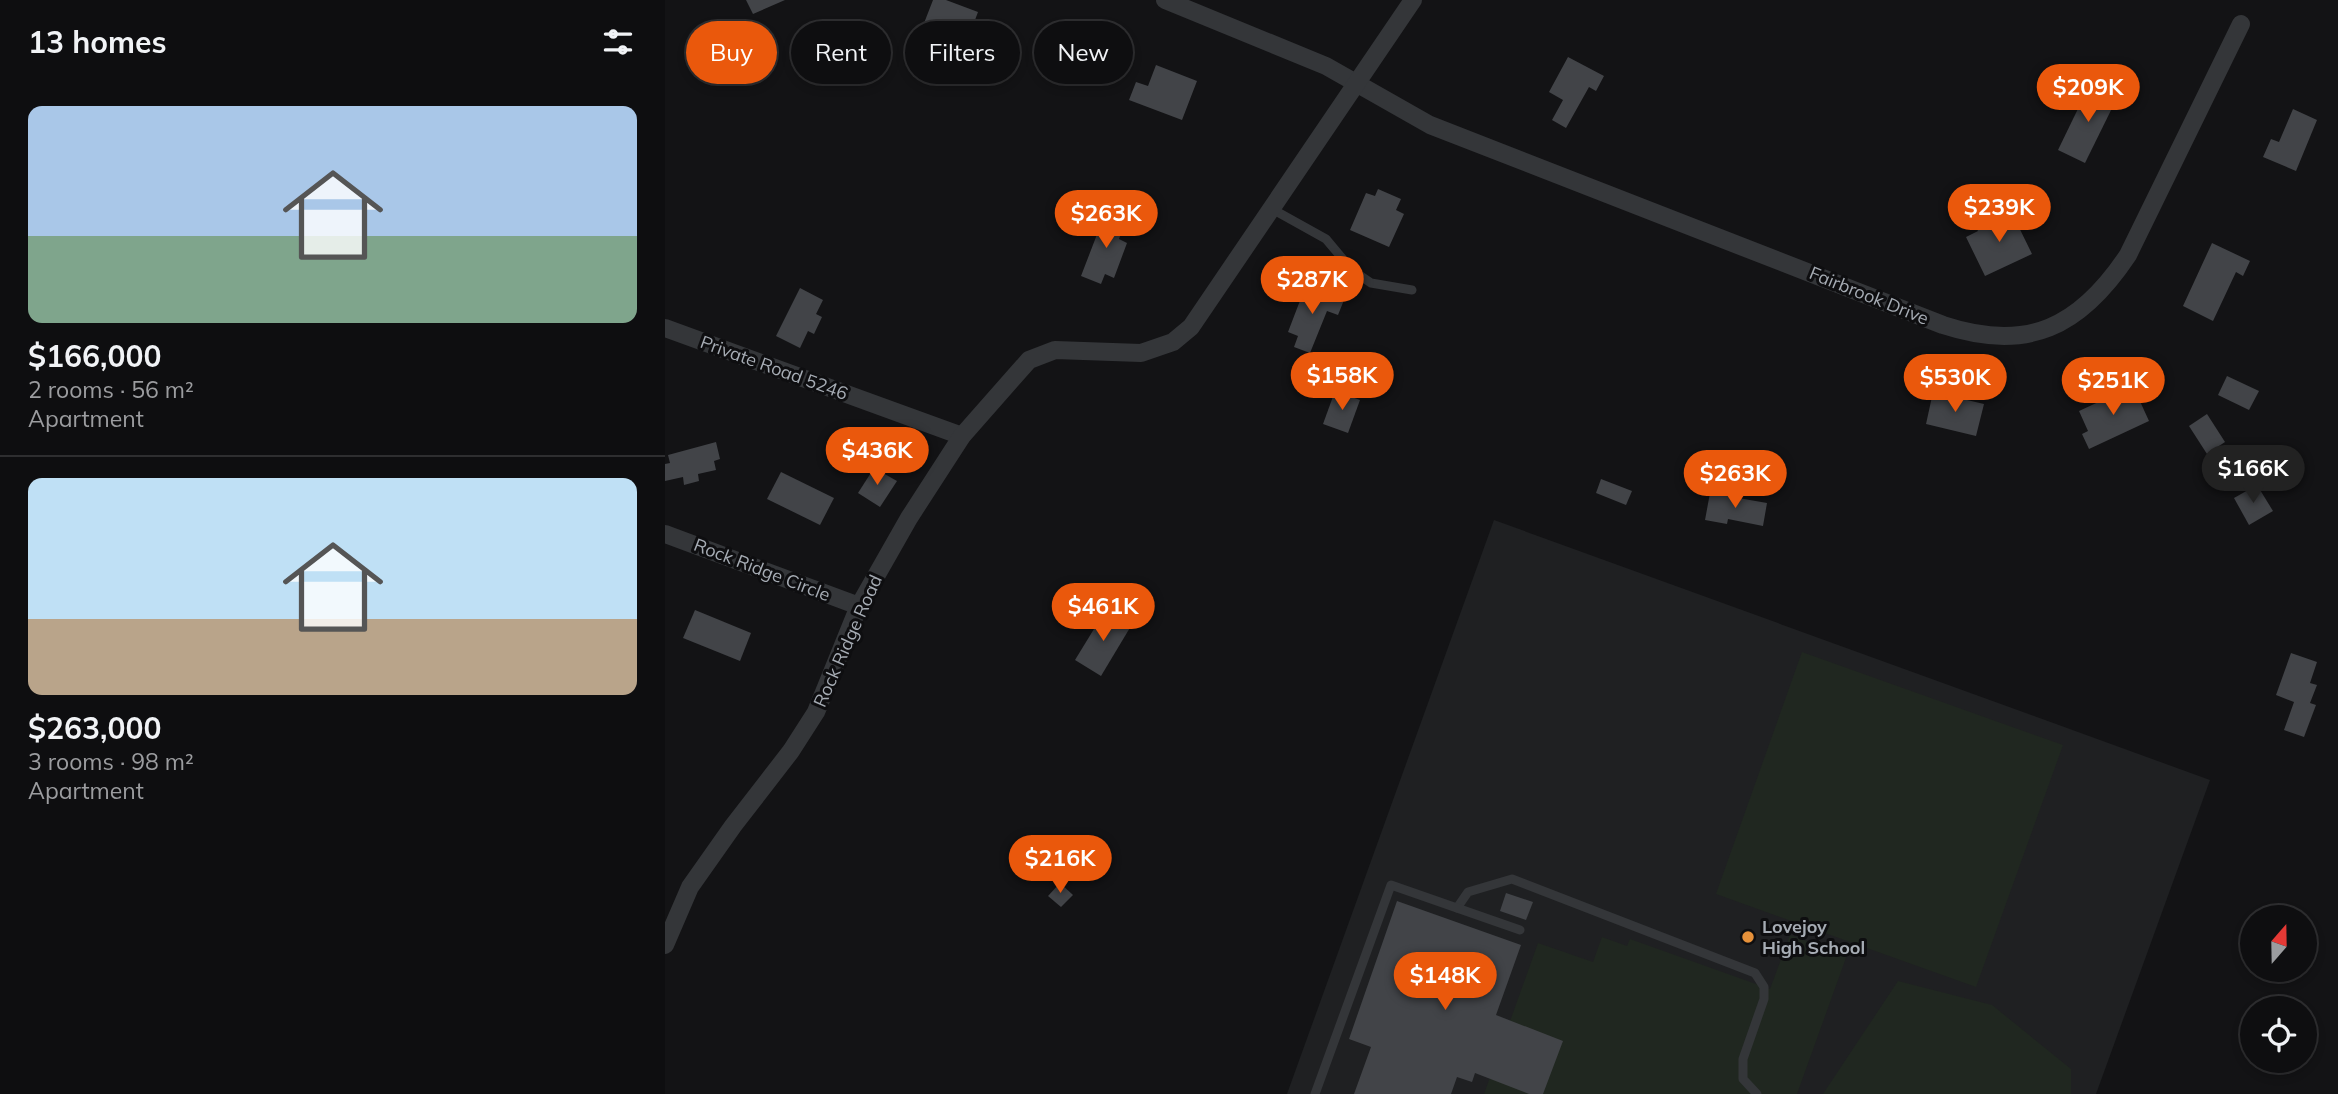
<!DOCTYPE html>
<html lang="en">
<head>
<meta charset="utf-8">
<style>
  body { margin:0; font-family:Mulish,sans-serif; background:#1c1c1e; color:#f1f3f6; height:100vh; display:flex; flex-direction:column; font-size:26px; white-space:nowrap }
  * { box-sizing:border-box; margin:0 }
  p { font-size:23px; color:#9b9c9f }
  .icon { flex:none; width:38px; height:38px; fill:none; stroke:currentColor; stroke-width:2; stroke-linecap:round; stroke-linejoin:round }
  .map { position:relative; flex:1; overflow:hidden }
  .details { display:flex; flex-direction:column; background:#0e0e10; width:665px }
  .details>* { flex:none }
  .top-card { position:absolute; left:21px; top:21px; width:665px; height:63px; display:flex; gap:14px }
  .needle { width:46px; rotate:20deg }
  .fabs { position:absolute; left:1575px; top:905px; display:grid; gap:14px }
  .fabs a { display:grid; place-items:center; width:77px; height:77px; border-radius:50%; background:#0e0e10; box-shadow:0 4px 10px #0003,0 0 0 2px #2e2e30; font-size:35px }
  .price { position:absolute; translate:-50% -60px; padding:0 16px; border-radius:24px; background:#ea580c; color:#fff; font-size:23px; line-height:46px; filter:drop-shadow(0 2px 4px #0008) }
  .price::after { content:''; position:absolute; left:50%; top:42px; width:21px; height:16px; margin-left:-10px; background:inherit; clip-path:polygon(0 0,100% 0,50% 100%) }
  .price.active { background:#222; color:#fff }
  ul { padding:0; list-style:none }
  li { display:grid; align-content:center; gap:14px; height:371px; padding:0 28px }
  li+li { border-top:2px solid #2e2e30 }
  li span { display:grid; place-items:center; height:217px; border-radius:14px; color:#555 }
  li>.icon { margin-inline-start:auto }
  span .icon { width:126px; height:126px; fill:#fffc; stroke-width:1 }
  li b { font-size:30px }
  h2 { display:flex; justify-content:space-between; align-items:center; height:84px; padding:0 28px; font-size:30px }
  .pill { padding:0 24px; border-radius:32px; background:#0e0e10; box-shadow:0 4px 10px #0003,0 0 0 2px #2e2e30; font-size:24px; line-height:63px }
  .pill.active { background:#ea580c; color:#fff }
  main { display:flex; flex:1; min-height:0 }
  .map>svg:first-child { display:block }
</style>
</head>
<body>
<main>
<section class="details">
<h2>13 homes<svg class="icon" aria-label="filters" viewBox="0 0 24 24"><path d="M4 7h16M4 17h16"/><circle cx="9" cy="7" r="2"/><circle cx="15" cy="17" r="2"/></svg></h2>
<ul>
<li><span style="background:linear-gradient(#a9c7e8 60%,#7fa58c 0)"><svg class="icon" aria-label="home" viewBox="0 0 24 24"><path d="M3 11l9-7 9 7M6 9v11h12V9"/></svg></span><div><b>$166,000</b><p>2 rooms · 56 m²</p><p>Apartment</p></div></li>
<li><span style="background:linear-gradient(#bfe0f5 65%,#b9a48a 0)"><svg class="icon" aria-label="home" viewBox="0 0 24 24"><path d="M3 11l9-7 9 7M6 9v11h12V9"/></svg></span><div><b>$263,000</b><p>3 rooms · 98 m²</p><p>Apartment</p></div></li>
</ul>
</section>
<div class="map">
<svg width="1673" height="1094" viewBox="0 0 1673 1094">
  <rect width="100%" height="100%" fill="#131315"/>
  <!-- built -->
  <polygon fill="#1f2022" points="829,520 1545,780 1431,1094 622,1094"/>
  <!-- green -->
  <g fill="#202720">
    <polygon points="1137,652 1398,745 1311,987 1051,894"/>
    <polygon points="1125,935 1182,955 1132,1094 819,1094 873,943 928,962 937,937 962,946 965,939 1105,989"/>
    <polygon points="1233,981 1327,1005 1406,1069 1406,1094 1158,1094"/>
  </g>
  <!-- building -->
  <g fill="#424448">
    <polygon points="81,0 120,0 88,14"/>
    <polygon points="268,0 281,0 313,12 301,44 276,34 268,57 249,49"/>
    <polygon points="903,57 939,76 931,91 924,87 901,128 887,120 898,100 884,92"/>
    <polygon points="421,59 442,66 435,83 415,76"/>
    <polygon points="491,65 532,81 517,120 464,100 471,82 483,86"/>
    <polygon points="1425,84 1452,98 1420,163 1393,150"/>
    <polygon points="1628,109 1652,120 1631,171 1598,157 1606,139 1614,142"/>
    <polygon points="713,189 736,199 731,210 739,214 724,247 685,230 701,193 710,196"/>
    <polygon points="441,211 461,219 454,239 462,243 449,278 440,274 436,284 416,276"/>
    <polygon points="1346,211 1367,254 1320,276 1301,237 1313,231 1311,227"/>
    <polygon points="1547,243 1585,261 1578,276 1571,272 1548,321 1518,306"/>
    <polygon points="641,285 679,300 673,315 662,311 645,353 629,347 633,336 623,332"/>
    <polygon points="135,288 158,300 151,314 157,317 149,334 143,331 135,348 111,336"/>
    <polygon points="1562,376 1594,391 1584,410 1553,395"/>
    <polygon points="1468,386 1484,421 1424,449 1417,434 1423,431 1414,411"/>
    <polygon points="670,391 695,400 683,433 658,424"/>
    <polygon points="1268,392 1319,404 1311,436 1261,424"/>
    <polygon points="1542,414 1560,442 1542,454 1524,426"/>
    <polygon points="51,442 55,459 49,461 51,470 33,474 34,481 19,485 18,477 0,481 0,464 5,463 3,455"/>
    <polygon points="209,468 232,481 215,507 193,493"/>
    <polygon points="116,472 169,498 155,525 102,499"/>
    <polygon points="936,479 967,491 961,505 931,493"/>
    <polygon points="1592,485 1608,511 1584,525 1569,498"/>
    <polygon points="1045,493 1102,503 1098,526 1063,519 1062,524 1040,520"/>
    <polygon points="30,610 86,633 75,661 18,638"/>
    <polygon points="440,611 466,626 436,676 410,660"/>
    <polygon points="1626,653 1652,662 1645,683 1652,685 1645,703 1651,705 1639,737 1619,730 1629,702 1611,695"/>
    <polygon points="395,883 408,895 396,907 383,896"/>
    <polygon points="841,893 868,902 861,920 835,911"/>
    <polygon points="732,901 856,945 831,1015 898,1041 878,1094 864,1094 810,1073 807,1082 792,1077 786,1094 689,1094 706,1047 684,1039"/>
  </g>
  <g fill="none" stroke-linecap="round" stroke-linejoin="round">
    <!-- service -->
    <g stroke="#343639" stroke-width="9">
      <polyline points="607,209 661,239 687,270 706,283 747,290"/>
      <polyline points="792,908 803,892 847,879 1090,973 1099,987 1099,999 1078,1059 1078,1079 1092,1094"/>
      <polyline points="650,1094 726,885 855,930"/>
    </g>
    <!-- minor -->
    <g stroke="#343639" stroke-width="18">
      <path d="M500 0 661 66 765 125 1278 325C1363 353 1415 327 1463 255L1576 24"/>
      <polyline points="0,328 297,436"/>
      <polyline points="0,534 194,606"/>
      <polyline points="0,945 25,887 68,826 126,751 151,712 194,606 244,518 297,436 364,360 390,350 476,353 508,342 526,327 748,0"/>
    </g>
  </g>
  <!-- markers -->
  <circle fill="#e6913a" stroke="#0e0e10" stroke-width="2.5" cx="1083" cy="937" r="7"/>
  <g text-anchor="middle" stroke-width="6" stroke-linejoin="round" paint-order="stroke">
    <!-- street labels -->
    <g font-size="18" fill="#a6acb4" stroke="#0e0e10">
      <text transform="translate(1204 296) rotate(22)" y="6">Fairbrook Drive</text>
      <text transform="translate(109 368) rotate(20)" y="6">Private Road 5246</text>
      <text transform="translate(97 570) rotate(21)" y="6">Rock Ridge Circle</text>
      <text transform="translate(183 641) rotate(-66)" y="6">Rock Ridge Road</text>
    </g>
    <!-- poi labels -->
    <g font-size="18" font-weight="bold" fill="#a6acb4" stroke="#0e0e10" text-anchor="start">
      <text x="1097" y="933">Lovejoy<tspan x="1097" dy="21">High School</tspan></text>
    </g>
  </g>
</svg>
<div class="fabs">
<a><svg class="needle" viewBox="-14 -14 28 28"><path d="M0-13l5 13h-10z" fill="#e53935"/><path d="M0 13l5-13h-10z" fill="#9b9c9f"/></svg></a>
<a><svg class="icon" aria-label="locate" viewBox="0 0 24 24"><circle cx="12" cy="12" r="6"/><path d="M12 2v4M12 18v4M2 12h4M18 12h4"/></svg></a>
</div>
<b class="price" style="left:1423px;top:124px">$209K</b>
<b class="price" style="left:1334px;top:244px">$239K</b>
<b class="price" style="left:441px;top:250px">$263K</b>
<b class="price" style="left:647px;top:316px">$287K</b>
<b class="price" style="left:677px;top:412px">$158K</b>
<b class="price" style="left:1290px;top:414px">$530K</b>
<b class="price" style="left:1448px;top:417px">$251K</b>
<b class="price" style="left:212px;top:487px">$436K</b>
<b class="price active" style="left:1588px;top:505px">$166K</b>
<b class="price" style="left:1070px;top:510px">$263K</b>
<b class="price" style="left:438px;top:643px">$461K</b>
<b class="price" style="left:395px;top:895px">$216K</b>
<b class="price" style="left:780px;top:1012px">$148K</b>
<div class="top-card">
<a class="pill active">Buy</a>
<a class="pill">Rent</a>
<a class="pill">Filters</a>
<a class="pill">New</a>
</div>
</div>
</main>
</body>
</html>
